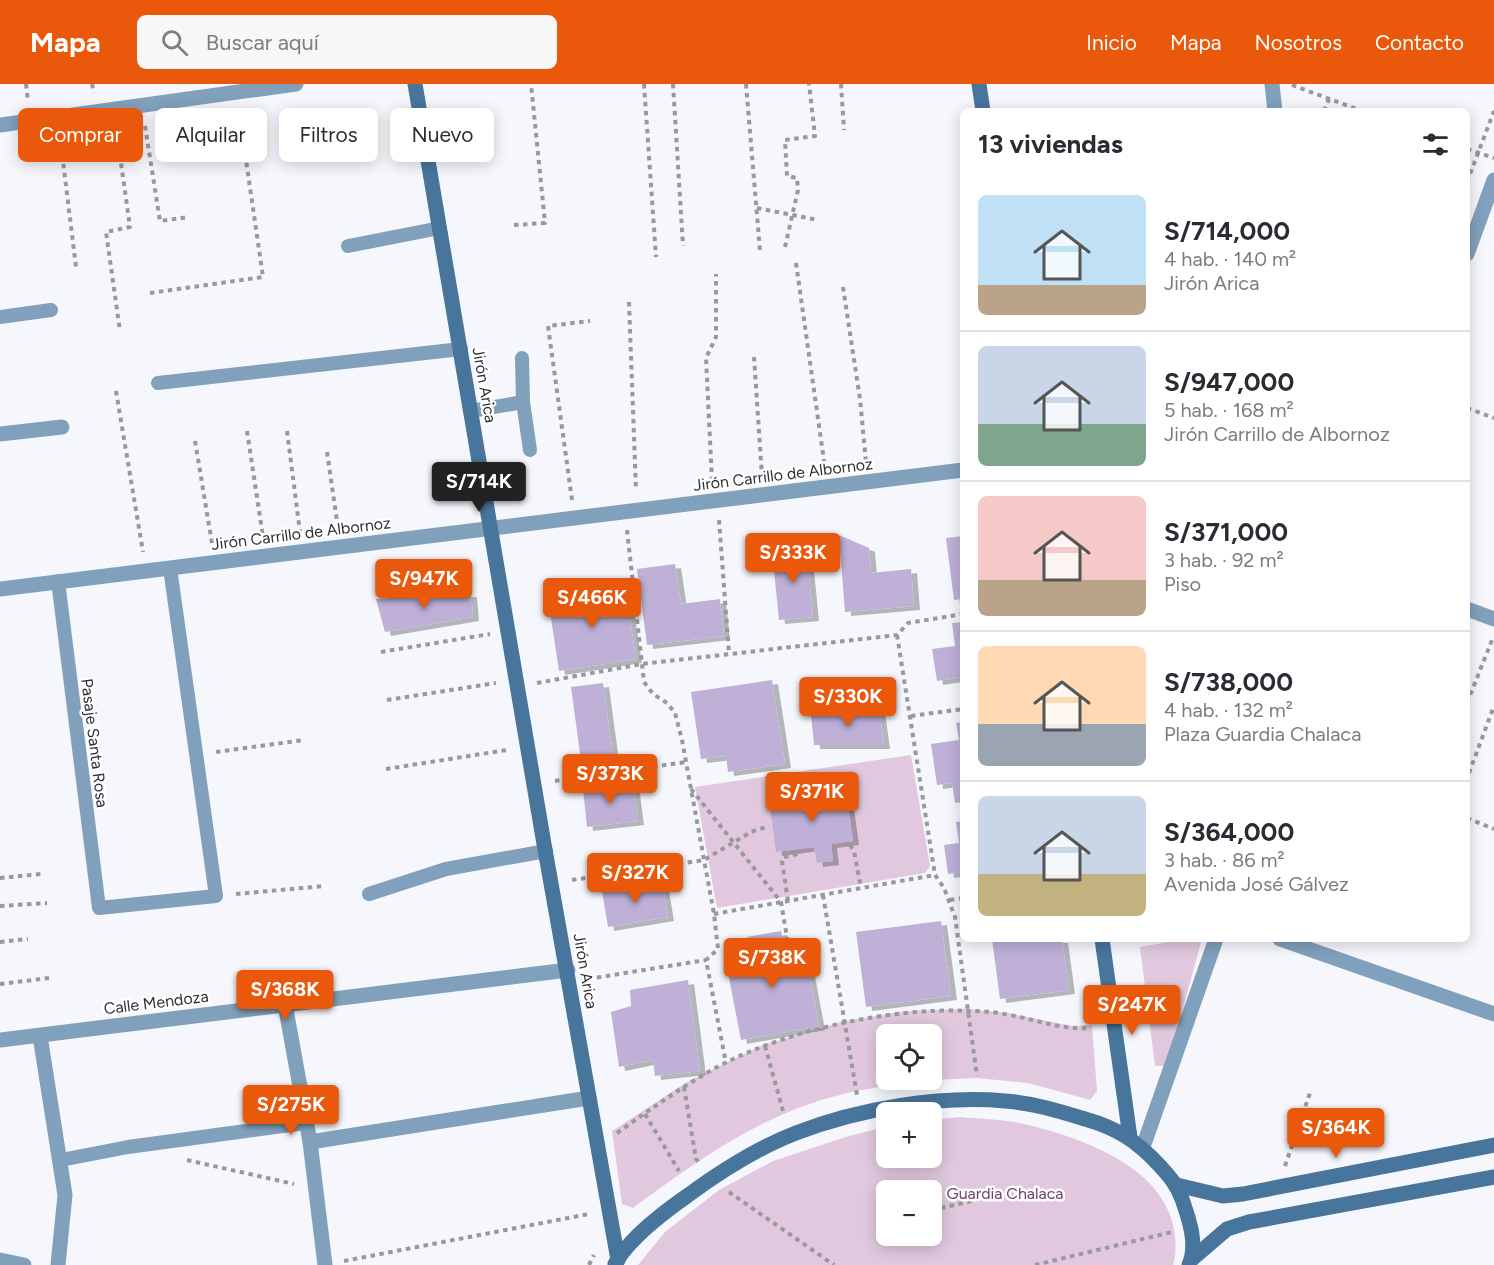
<!DOCTYPE html>
<html lang="es">
<head>
<meta charset="utf-8">
<style>
  body { margin:0; font-family:Figtree,sans-serif; background:#f7f7f7; color:#2b2b33; height:100vh; display:flex; flex-direction:column; font-size:22px; white-space:nowrap }
  * { box-sizing:border-box; margin:0 }
  p { font-size:20px; color:#7c7c81 }
  .icon { flex:none; width:33px; height:33px; fill:none; stroke:currentColor; stroke-width:2; stroke-linecap:round; stroke-linejoin:round }
  .map { position:relative; flex:1; overflow:hidden }
  .sheet { position:absolute; left:960px; top:24px; width:510px; height:834px; display:flex; flex-direction:column; background:#fff; border-radius:9px; box-shadow:0 3px 15px #0003 }
  .sheet>* { flex:none }
  .hud { position:absolute; left:18px; top:24px; width:570px; height:54px; display:flex; gap:12px }
  .controls { position:absolute; left:876px; top:940px; display:grid; gap:12px }
  .controls a { display:grid; place-items:center; width:66px; height:66px; border-radius:9px; background:#fff; box-shadow:0 3px 15px #0003; font-size:30px }
  .price { position:absolute; translate:-50% -51px; padding:0 14px; border-radius:6px; background:#ea580c; color:#fff; font-size:20px; line-height:39px; filter:drop-shadow(0 2px 3px #0008) }
  .price::after { content:''; position:absolute; left:50%; top:36px; width:18px; height:14px; margin-left:-9px; background:inherit; clip-path:polygon(0 0,100% 0,50% 100%) }
  .price.active { background:#222; color:#fff }
  ul { padding:0; list-style:none }
  li { display:flex; align-items:center; gap:18px; height:150px; padding:0 18px }
  li+li { border-top:2px solid #e1e1e2 }
  li span { display:grid; place-items:center; flex:none; width:168px; height:120px; border-radius:9px; color:#555 }
  li>.icon { margin-inline-start:auto }
  span .icon { width:72px; height:72px; fill:#fffc; stroke-width:1 }
  li b { font-size:26px }
  h2 { display:flex; justify-content:space-between; align-items:center; height:72px; padding:0 18px; font-size:26px }
  .tag { padding:0 21px; border-radius:9px; background:#fff; box-shadow:0 3px 15px #0003; font-size:21px; line-height:54px }
  .tag.active { background:#ea580c; color:#fff }
  header { display:flex; align-items:center; gap:36px; box-sizing:border-box; height:84px; padding:0 30px; background:#ea580c; color:#fff }
  header strong { font-size:28px }
  nav { display:flex; gap:33px; margin-inline-start:auto; font-size:21px }
  .search { width:420px; height:54px; background:#f7f7f7; display:flex; align-items:center; gap:15px; box-sizing:border-box; padding:0 21px; border-radius:9px; color:#7c7c81; font-size:22px }
  .map>svg:first-child { display:block }
</style>
</head>
<body>
<header>
<strong>Mapa</strong>
<div class="search"><svg class="icon" aria-label="search" viewBox="0 0 24 24"><circle cx="10" cy="10" r="6"/><path d="M15 15l6 6"/></svg>Buscar aquí</div>
<nav><a>Inicio</a><a>Mapa</a><a>Nosotros</a><a>Contacto</a></nav>
</header>
<div class="map">
<svg width="1494" height="1181" viewBox="0 0 1494 1181">
  <defs>
    <filter id="shadow"><feDropShadow dx="6" dy="4" stdDeviation="0" flood-color="#0004"/></filter>
  </defs>
  <rect width="100%" height="100%" fill="#f5f7fc"/>
  <!-- green -->
  <g fill="#e1c8de" fill-rule="evenodd">
    <polygon points="911,671 930,782 925,789 717,824 695,703"/>
    <polygon points="1185,855 1202,855 1167,982 1155,982 1140,863"/>
    <path d="M967 925 1008 929 1072 942 1092 941 1097 1007 1090 1016 1028 999 976 994 932 996V951H886V996H926C890 1001 853 1006 818 1017 749 1039 690 1082 633 1124L622 1120 612 1047 687 998 763 961 845 937 906 927Z"/>
    <path d="M960 1033C980 1035 1001 1035 1020 1039 1072 1051 1150 1076 1170 1131 1175 1145 1178 1167 1173 1181H638L665 1148 719 1106 773 1077 849 1052 886 1043V1074H932V1036ZM886 1107H932V1152H886Z"/>
  </g>
  <!-- building -->
  <g fill="#beb0d7" filter="url(#shadow)">
    <polygon points="839,451 869,464 871,489 911,485 914,522 845,528"/>
    <polygon points="963,452 963,515 954,516 946,454"/>
    <polygon points="806,463 813,533 779,536 772,467"/>
    <polygon points="675,480 681,520 720,515 724,552 647,561 637,485"/>
    <polygon points="625,503 636,575 559,587 548,514"/>
    <polygon points="471,509 473,533 385,548 376,515"/>
    <polygon points="963,538 963,593 937,597 932,565 955,562 952,539"/>
    <polygon points="772,596 785,680 728,688 726,672 701,675 691,608"/>
    <polygon points="603,599 614,680 582,684 571,603"/>
    <polygon points="879,624 884,661 814,661 811,631"/>
    <polygon points="963,638 963,718 955,719 952,699 937,701 931,660 959,656 956,639"/>
    <polygon points="633,699 638,737 587,743 583,705"/>
    <polygon points="822,700 824,717 847,714 853,757 831,760 833,777 817,779 814,763 776,768 770,724 791,722 788,705"/>
    <polygon points="963,737 963,788 948,790 944,761 959,759 956,738"/>
    <polygon points="662,797 668,833 608,843 602,807"/>
    <polygon points="941,837 951,912 866,923 856,848"/>
    <polygon points="781,847 785,866 804,862 819,942 741,956 726,878 751,874 747,853"/>
    <polygon points="992,855 1062,855 1069,906 1000,915"/>
    <polygon points="688,896 700,987 655,992 653,976 619,983 611,928 631,922 630,906"/>
  </g>
  <g fill="none" stroke-linecap="round" stroke-linejoin="round">
    <!-- path -->
    <g stroke="#97999c" stroke-width="4" stroke-dasharray="4.5 4.5" stroke-linecap="butt">
      <polyline points="26,0 28,17"/>
      <polyline points="92,0 94,9"/>
      <polyline points="644,0 656,173"/>
      <polyline points="673,0 683,162"/>
      <polyline points="746,0 760,167"/>
      <polyline points="841,0 844,46"/>
      <polyline points="1292,1 1362,27"/>
      <polyline points="1213,27 1214,27"/>
      <polyline points="1324,27 1329,15"/>
      <polyline points="145,42 160,137 189,133"/>
      <polyline points="116,44 130,143 106,148 120,247"/>
      <polyline points="60,53 76,183"/>
      <polyline points="1467,65 1494,74"/>
      <polyline points="1467,98 1494,27"/>
      <polyline points="757,124 818,136"/>
      <polyline points="514,141 545,139 531,0"/>
      <polyline points="785,163 798,106 797,94 787,92 785,56 815,52 809,0"/>
      <polyline points="796,179 825,384"/>
      <polyline points="843,203 860,315 866,378"/>
      <polyline points="150,209 263,193 239,28"/>
      <polyline points="629,218 636,406"/>
      <polyline points="754,273 762,392"/>
      <polyline points="116,307 143,468"/>
      <polyline points="1467,324 1494,334"/>
      <polyline points="247,347 263,453"/>
      <polyline points="287,347 300,448"/>
      <polyline points="195,357 212,459"/>
      <polyline points="327,368 338,444"/>
      <polyline points="712,397 706,274 716,253 716,190"/>
      <polyline points="572,416 548,242 590,237"/>
      <polyline points="719,436 729,569"/>
      <polyline points="627,446 644,598 653,610 667,619 675,629 682,656 714,830 718,865 706,876 726,979"/>
      <polyline points="897,551 935,791 944,804 955,833 977,992"/>
      <polyline points="381,568 490,550"/>
      <polyline points="537,599 642,580 897,551 908,539 963,530"/>
      <polyline points="387,616 496,599"/>
      <polyline points="1467,619 1492,556"/>
      <polyline points="911,632 963,625"/>
      <polyline points="216,668 304,656"/>
      <polyline points="386,685 507,666"/>
      <polyline points="1469,689 1494,622"/>
      <polyline points="555,697 686,678"/>
      <polyline points="691,705 781,818 789,865"/>
      <polyline points="1467,734 1494,745"/>
      <polyline points="850,761 854,767 861,804"/>
      <polyline points="0,794 41,790"/>
      <polyline points="572,796 704,776 751,748 769,742"/>
      <polyline points="236,810 325,802"/>
      <polyline points="823,811 857,1011"/>
      <polyline points="950,816 963,814"/>
      <polyline points="788,817 782,777 784,773 798,770"/>
      <polyline points="0,822 47,819"/>
      <polyline points="714,830 935,791"/>
      <polyline points="0,858 28,855"/>
      <polyline points="588,895 706,876"/>
      <polyline points="0,900 49,894"/>
      <polyline points="765,962 783,1027"/>
      <polyline points="684,1003 696,1075 700,1080"/>
      <polyline points="645,1030 679,1087"/>
      <path d="M617 1049C651 1025 684 1001 721 981 788 946 892 923 969 927 982 927 996 928 1009 931 1038 936 1061 946 1090 944"/>
      <polyline points="187,1076 294,1100"/>
      <polyline points="1285,1082 1311,1006"/>
      <polyline points="729,1108 834,1181"/>
      <polyline points="932,1126 980,1115"/>
      <polyline points="878,1138 886,1136"/>
      <polyline points="344,1177 589,1130"/>
      <polyline points="589,1181 594,1171"/>
      <polyline points="1035,1181 1172,1148"/>
    </g>
    <!-- service -->
    <g stroke="#81a0bb" stroke-width="14">
      <polyline points="348,162 440,144"/>
      <polyline points="0,233 51,226"/>
      <polyline points="522,274 523,318 530,366"/>
      <polyline points="158,299 461,265"/>
      <polyline points="471,327 523,318"/>
      <polyline points="58,497 99,824 216,812 170,484"/>
      <polyline points="369,810 446,785 546,767"/>
      <polyline points="61,1076 128,1063 305,1039"/>
    </g>
    <!-- minor -->
    <g stroke="#81a0bb" stroke-width="15">
      <polyline points="1272,0 1275,27"/>
      <polyline points="0,41 296,0"/>
      <polyline points="1467,170 1494,96"/>
      <polyline points="0,350 62,343"/>
      <polyline points="0,505 963,386"/>
      <polyline points="1467,525 1494,535"/>
      <polyline points="1280,855 1494,930"/>
      <polyline points="285,920 310,1058 325,1181"/>
      <polyline points="40,952 65,1111 58,1181"/>
      <polyline points="0,956 568,886"/>
      <polyline points="310,1058 589,1014"/>
      <polyline points="1143,1063 1216,855"/>
      <polyline points="0,1176 24,1181"/>
    </g>
    <!-- secondary -->
    <g stroke="#47759c" stroke-width="15">
      <polyline points="415,0 544,760 618,1176"/>
      <polyline points="979,0 983,27"/>
      <polyline points="1102,855 1130,1053"/>
      <polyline points="1177,1101 1223,1112 1243,1110 1494,1061"/>
      <polyline points="1192,1175 1227,1145 1249,1138 1494,1093"/>
      <path d="M615 1180C628 1156 664 1128 687 1112 721 1087 757 1064 796 1049 858 1025 939 1011 1005 1017 1033 1019 1059 1027 1085 1035 1117 1044 1137 1057 1160 1082 1170 1093 1177 1101 1182 1115 1189 1135 1198 1160 1189 1181"/>
    </g>
  </g>
  <g text-anchor="middle" stroke-width="5" stroke-linejoin="round" paint-order="stroke">
    <!-- street labels -->
    <g font-size="16" fill="#2e2f31" stroke="#fff">
      <text transform="translate(485 301) rotate(80)" y="6">Jirón Arica</text>
      <text transform="translate(783 390) rotate(-7)" y="6">Jirón Carrillo de Albornoz</text>
      <text transform="translate(301 449) rotate(-7)" y="6">Jirón Carrillo de Albornoz</text>
      <text transform="translate(95 659) rotate(83)" y="6">Pasaje Santa Rosa</text>
      <text transform="translate(586 887) rotate(80)" y="6">Jirón Arica</text>
      <text transform="translate(156 918) rotate(-7)" y="6">Calle Mendoza</text>
    </g>
    <!-- park labels -->
    <g font-size="16" fill="#6e416b" stroke="#fff">
      <text x="1005" y="1115">Guardia Chalaca</text>
    </g>
  </g>
</svg>
<div class="controls">
<a><svg class="icon" aria-label="locate" viewBox="0 0 24 24"><circle cx="12" cy="12" r="6"/><path d="M12 2v4M12 18v4M2 12h4M18 12h4"/></svg></a>
<a>+</a>
<a>−</a>
</div>
<b class="price active" style="left:479px;top:429px">S/714K</b>
<b class="price" style="left:793px;top:500px">S/333K</b>
<b class="price" style="left:424px;top:526px">S/947K</b>
<b class="price" style="left:592px;top:545px">S/466K</b>
<b class="price" style="left:848px;top:644px">S/330K</b>
<b class="price" style="left:610px;top:721px">S/373K</b>
<b class="price" style="left:812px;top:739px">S/371K</b>
<b class="price" style="left:635px;top:820px">S/327K</b>
<b class="price" style="left:772px;top:905px">S/738K</b>
<b class="price" style="left:285px;top:937px">S/368K</b>
<b class="price" style="left:1132px;top:952px">S/247K</b>
<b class="price" style="left:291px;top:1052px">S/275K</b>
<b class="price" style="left:1336px;top:1075px">S/364K</b>
<div class="hud">
<a class="tag active">Comprar</a>
<a class="tag">Alquilar</a>
<a class="tag">Filtros</a>
<a class="tag">Nuevo</a>
</div>
<section class="sheet">
<h2>13 viviendas<svg class="icon" aria-label="filters" viewBox="0 0 24 24"><path d="M4 7h16M4 17h16"/><circle cx="9" cy="7" r="2"/><circle cx="15" cy="17" r="2"/></svg></h2>
<ul>
<li><span style="background:linear-gradient(#bfe0f5 75%,#b9a48a 0)"><svg class="icon" aria-label="home" viewBox="0 0 24 24"><path d="M3 11l9-7 9 7M6 9v11h12V9"/></svg></span><div><b>S/714,000</b><p>4 hab. · 140 m²</p><p>Jirón Arica</p></div></li>
<li><span style="background:linear-gradient(#c9d6e8 65%,#7fa58c 0)"><svg class="icon" aria-label="home" viewBox="0 0 24 24"><path d="M3 11l9-7 9 7M6 9v11h12V9"/></svg></span><div><b>S/947,000</b><p>5 hab. · 168 m²</p><p>Jirón Carrillo de Albornoz</p></div></li>
<li><span style="background:linear-gradient(#f6c9c9 70%,#b9a48a 0)"><svg class="icon" aria-label="home" viewBox="0 0 24 24"><path d="M3 11l9-7 9 7M6 9v11h12V9"/></svg></span><div><b>S/371,000</b><p>3 hab. · 92 m²</p><p>Piso</p></div></li>
<li><span style="background:linear-gradient(#ffd9b3 65%,#9aa5b1 0)"><svg class="icon" aria-label="home" viewBox="0 0 24 24"><path d="M3 11l9-7 9 7M6 9v11h12V9"/></svg></span><div><b>S/738,000</b><p>4 hab. · 132 m²</p><p>Plaza Guardia Chalaca</p></div></li>
<li><span style="background:linear-gradient(#c9d6e8 65%,#c2b280 0)"><svg class="icon" aria-label="home" viewBox="0 0 24 24"><path d="M3 11l9-7 9 7M6 9v11h12V9"/></svg></span><div><b>S/364,000</b><p>3 hab. · 86 m²</p><p>Avenida José Gálvez</p></div></li>
</ul>
</section>
</div>
</body>
</html>
